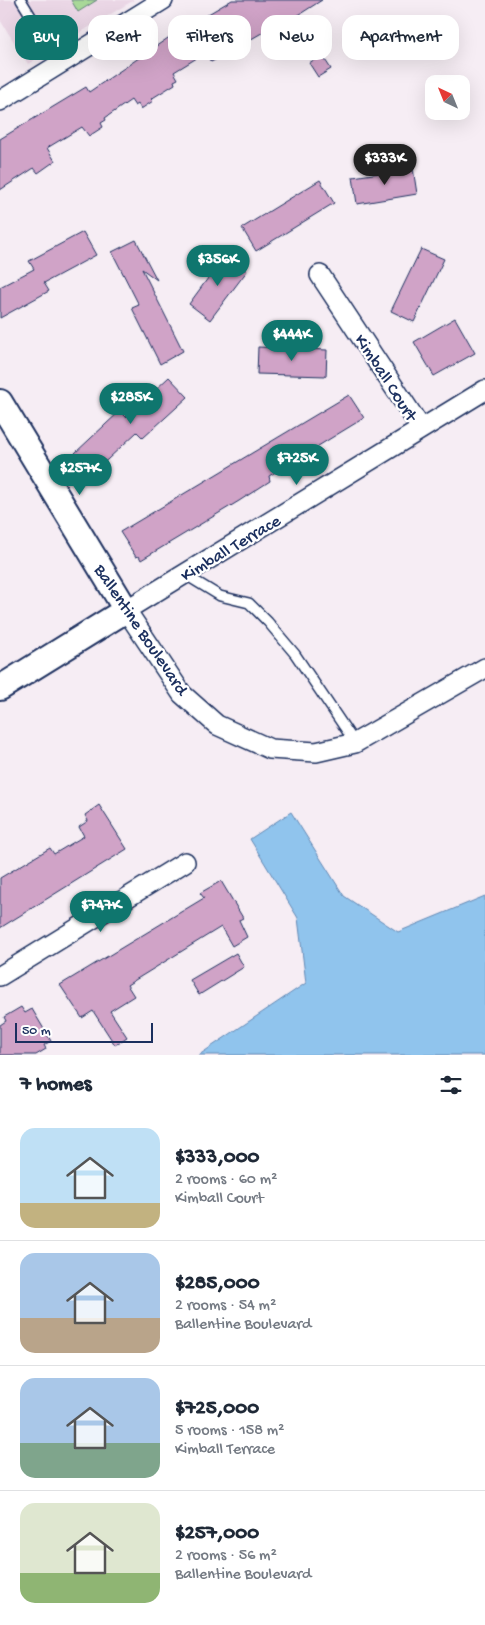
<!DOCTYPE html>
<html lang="en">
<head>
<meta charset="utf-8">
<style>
  body { margin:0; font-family:"Gochi Hand",sans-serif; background:#f2f2f3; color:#1f2937; height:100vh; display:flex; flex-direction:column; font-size:19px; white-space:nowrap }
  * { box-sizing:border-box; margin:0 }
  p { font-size:16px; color:#747a83 }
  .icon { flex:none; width:28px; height:28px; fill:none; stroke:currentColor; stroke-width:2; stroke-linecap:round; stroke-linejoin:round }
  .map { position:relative; height:1055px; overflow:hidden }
  .panel { display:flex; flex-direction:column; background:#fff; flex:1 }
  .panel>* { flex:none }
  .guide { position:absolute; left:15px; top:15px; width:455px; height:45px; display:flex; gap:10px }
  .needle { width:32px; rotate:317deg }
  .controls { position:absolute; left:425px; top:75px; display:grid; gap:10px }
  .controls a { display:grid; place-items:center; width:45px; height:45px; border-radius:10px; background:#fff; box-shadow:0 5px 20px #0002; font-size:25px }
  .scale { position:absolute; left:15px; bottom:12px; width:138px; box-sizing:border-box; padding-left:5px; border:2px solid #1b2f5e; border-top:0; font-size:14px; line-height:18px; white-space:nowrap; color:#1b2f5e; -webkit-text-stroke:4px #fff; paint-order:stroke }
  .price { position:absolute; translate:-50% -42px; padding:0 11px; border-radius:18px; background:#0f766e; color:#fff; font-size:16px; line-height:32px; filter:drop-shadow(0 1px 2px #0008) }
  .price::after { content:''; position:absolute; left:50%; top:30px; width:15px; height:11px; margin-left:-8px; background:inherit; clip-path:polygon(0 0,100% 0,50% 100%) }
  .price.current { background:#222; color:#fff }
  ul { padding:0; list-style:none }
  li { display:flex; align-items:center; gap:15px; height:125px; padding:0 20px }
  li+li { border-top:1px solid #e0e1e3 }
  li span { display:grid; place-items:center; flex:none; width:140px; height:100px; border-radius:15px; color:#555 }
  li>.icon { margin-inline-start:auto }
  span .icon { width:60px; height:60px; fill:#fffc; stroke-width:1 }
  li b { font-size:21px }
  h2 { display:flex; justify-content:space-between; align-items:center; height:60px; padding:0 20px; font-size:21px }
  .pill { padding:0 18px; border-radius:15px; background:#fff; box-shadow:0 5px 20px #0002; font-size:18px; line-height:45px }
  .pill.current { background:#0f766e; color:#fff }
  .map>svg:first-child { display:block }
</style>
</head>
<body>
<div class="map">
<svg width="485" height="1055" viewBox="0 0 485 1055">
  <rect width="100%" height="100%" fill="#f6edf4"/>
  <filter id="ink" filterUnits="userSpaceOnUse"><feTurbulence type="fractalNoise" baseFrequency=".02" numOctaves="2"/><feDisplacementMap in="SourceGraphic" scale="10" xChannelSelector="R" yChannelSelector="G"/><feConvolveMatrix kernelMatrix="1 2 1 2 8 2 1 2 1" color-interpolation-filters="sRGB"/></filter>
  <g filter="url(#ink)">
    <!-- built -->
    <polygon fill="#ebd7e6" points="0,0 134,0 28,64 0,20"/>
    <!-- green -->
    <polygon fill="#a8d898" stroke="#62847b" points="71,0 97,0 78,12"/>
    <!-- water -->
    <polygon fill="#90c4ed" stroke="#6188b4" points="291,812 344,896 398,932 485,896 485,1055 199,1055 306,983 298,918 250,839"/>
    <!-- building -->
    <g fill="#d0a3c7" stroke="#1b2f5e">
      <polygon points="232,0 322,0 286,23 284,20 217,59 211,62 205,53 174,72 178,79 174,81 175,84 151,99 153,101 141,109 138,104 135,106 131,100 105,118 106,120 101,123 103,127 89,136 82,127 47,148 55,161 38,173 34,168 0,190 0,139 86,87 89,92 171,36"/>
      <polygon points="322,55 331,69 318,77 309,63"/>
      <polygon points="413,168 417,194 357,204 353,177"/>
      <polygon points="320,180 334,203 256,251 242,228"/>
      <polygon points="83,232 96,255 44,283 49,291 0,318 0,287 34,269 29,261"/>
      <polygon points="136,240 157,280 142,269 183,351 160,364 132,308 139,305 112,252"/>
      <polygon points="421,249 444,259 414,322 391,311"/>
      <polygon points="225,255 247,271 210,320 189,304"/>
      <polygon points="455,318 475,353 434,376 414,342"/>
      <polygon points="258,347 327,350 326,376 257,374"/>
      <polygon points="169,377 188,397 143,438 137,432 93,473 75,453 120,411 126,417"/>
      <polygon points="349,395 364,418 269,476 270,481 239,501 141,560 139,556 136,557 120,532"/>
      <polygon points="99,805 127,849 0,928 0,878 50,848 54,854 84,836 79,827 88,821 85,815"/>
      <polygon points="221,881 243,918 239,920 247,937 232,946 221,927 127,985 134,996 110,1011 127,1037 115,1045 93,1011 82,1018 60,985 204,898 200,893"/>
      <polygon points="236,953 244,967 199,995 190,980"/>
      <polygon points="21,1007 25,1013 32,1009 51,1041 44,1045 46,1049 36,1055 0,1055 0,1025 6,1021 4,1017"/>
    </g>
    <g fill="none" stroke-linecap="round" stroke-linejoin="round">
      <defs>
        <g id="service">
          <polyline points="21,0 60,63"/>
          <polyline points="184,574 220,596 249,603 268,622 295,654 355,743"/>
        </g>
        <g id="minor">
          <polyline points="0,101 163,0"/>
          <polyline points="320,275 421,428"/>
          <polyline points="485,390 126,610 182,694 217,725 270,749 316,752 355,743 485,668"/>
          <polyline points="0,976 185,862"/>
        </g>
        <polyline id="tertiary" points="0,402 126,610 0,688"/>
      </defs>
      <!-- service casing -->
      <use href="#service" stroke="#1b2f5e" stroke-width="12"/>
      <!-- minor casing -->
      <use href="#minor" stroke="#1b2f5e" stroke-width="22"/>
      <!-- tertiary casing -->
      <use href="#tertiary" stroke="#1b2f5e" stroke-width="28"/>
      <!-- service -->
      <use href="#service" stroke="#fff" stroke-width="9"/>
      <!-- minor -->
      <use href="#minor" stroke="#fff" stroke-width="19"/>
      <!-- tertiary -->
      <use href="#tertiary" stroke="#fff" stroke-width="24"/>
    </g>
  </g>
  <g text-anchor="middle" stroke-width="4.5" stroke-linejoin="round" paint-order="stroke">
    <!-- street labels -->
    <g font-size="18" fill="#1b2f5e" stroke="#fff">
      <text transform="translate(387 377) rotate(57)" y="6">Kimball Court</text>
      <text transform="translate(230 547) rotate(-31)" y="6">Kimball Terrace</text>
      <text transform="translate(142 629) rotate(56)" y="6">Ballentine Boulevard</text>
    </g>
  </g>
</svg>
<div class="controls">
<a><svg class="needle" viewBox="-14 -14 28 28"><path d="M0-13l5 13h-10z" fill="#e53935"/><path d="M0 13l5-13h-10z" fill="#747a83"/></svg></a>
</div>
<div class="scale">50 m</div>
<b class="price current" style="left:385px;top:186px">$333K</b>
<b class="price" style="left:218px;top:287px">$356K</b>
<b class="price" style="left:292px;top:362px">$444K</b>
<b class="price" style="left:131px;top:425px">$285K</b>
<b class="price" style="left:297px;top:486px">$725K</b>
<b class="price" style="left:80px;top:496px">$257K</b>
<b class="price" style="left:101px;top:933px">$747K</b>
<div class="guide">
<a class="pill current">Buy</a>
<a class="pill">Rent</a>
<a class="pill">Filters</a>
<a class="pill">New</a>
<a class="pill">Apartment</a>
</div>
</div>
<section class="panel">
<h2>7 homes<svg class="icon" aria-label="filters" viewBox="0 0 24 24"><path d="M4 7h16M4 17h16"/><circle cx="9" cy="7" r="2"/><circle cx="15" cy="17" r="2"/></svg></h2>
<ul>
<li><span style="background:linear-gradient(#bfe0f5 75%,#c2b280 0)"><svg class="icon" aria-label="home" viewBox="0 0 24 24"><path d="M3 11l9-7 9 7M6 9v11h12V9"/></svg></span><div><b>$333,000</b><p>2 rooms · 60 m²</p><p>Kimball Court</p></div></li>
<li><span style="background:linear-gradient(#a9c7e8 65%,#b9a48a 0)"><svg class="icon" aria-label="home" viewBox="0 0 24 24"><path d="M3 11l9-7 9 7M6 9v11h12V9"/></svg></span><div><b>$285,000</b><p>2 rooms · 54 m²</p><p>Ballentine Boulevard</p></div></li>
<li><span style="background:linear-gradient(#a9c7e8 65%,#7fa58c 0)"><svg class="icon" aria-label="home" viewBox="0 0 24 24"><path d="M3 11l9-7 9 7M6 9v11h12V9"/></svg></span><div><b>$725,000</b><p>5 rooms · 158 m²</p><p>Kimball Terrace</p></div></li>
<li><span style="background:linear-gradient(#dfe7d0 70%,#8fb573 0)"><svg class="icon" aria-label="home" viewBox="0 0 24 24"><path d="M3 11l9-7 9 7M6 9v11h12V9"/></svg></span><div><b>$257,000</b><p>2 rooms · 56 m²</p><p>Ballentine Boulevard</p></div></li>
</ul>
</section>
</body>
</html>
